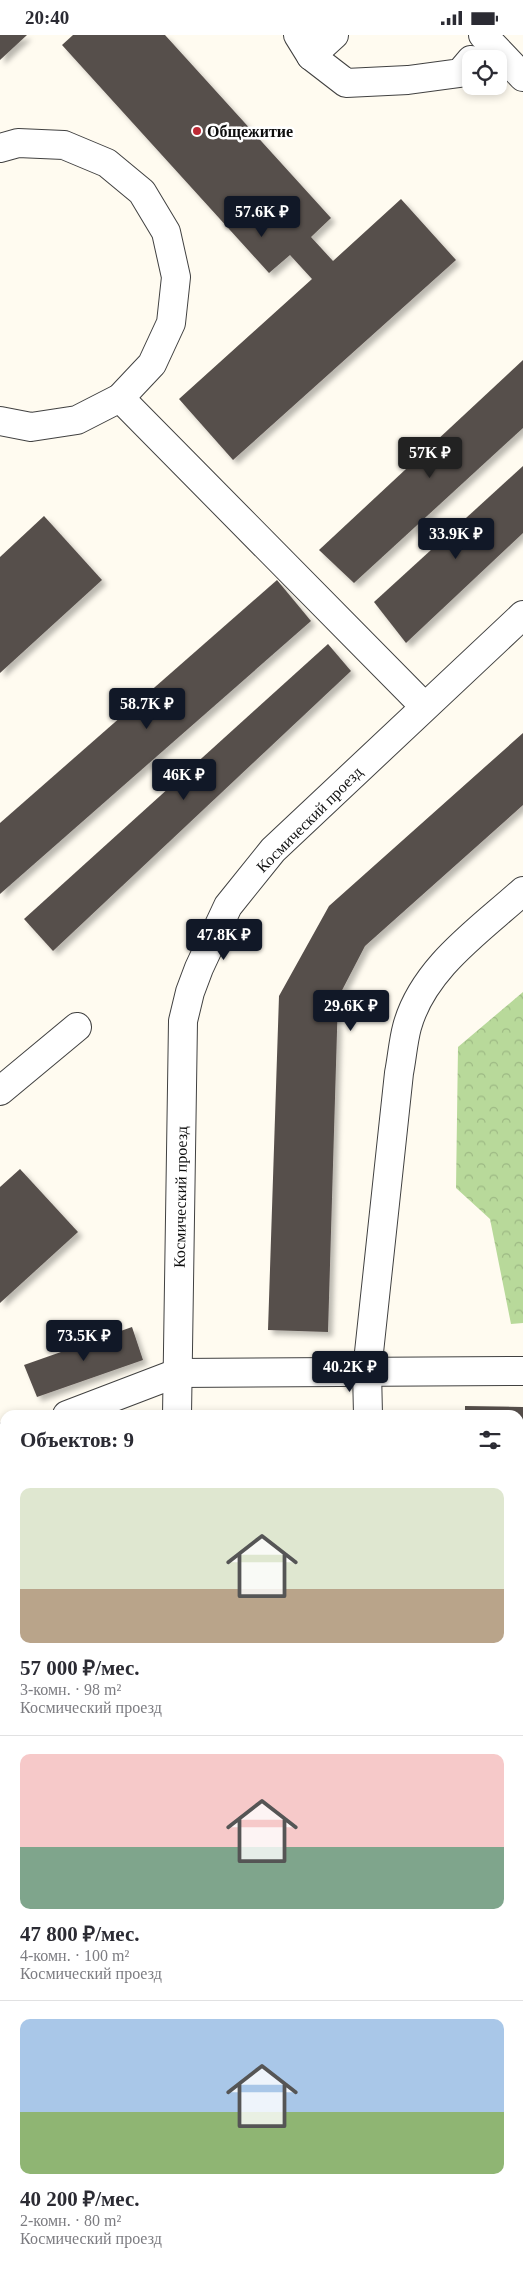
<!DOCTYPE html>
<html lang="ru">
<head>
<meta charset="utf-8">
<style>
  body { margin:0; font-family:"Times New Roman",serif; background:#f2f2f3; color:#2b2b33; height:100vh; display:flex; flex-direction:column; font-size:19px; white-space:nowrap }
  * { box-sizing:border-box; margin:0 }
  p { font-size:16px; color:#7c7c81 }
  .icon { flex:none; width:28px; height:28px; fill:none; stroke:currentColor; stroke-width:2; stroke-linecap:round; stroke-linejoin:round }
  .map { position:relative; flex:1; overflow:hidden }
  .panel { position:absolute; left:0px; top:1375px; width:524px; height:866px; display:flex; flex-direction:column; background:#fff; border-radius:15px 15px 0 0; box-shadow:0 2px 8px #0003 }
  .panel>* { flex:none }
  .fabs { position:absolute; left:462px; top:15px; display:grid; gap:10px }
  .fabs a { display:grid; place-items:center; width:45px; height:45px; border-radius:10px; background:#fff; box-shadow:0 2px 8px #0003; font-size:25px }
  .price { position:absolute; translate:-50% -42px; padding:0 11px; border-radius:5px; background:#111827; color:#fff; font-size:16px; line-height:32px; filter:drop-shadow(0 1px 2px #0008) }
  .price::after { content:''; position:absolute; left:50%; top:30px; width:15px; height:11px; margin-left:-8px; background:inherit; clip-path:polygon(0 0,100% 0,50% 100%) }
  .price.selected { background:#222; color:#fff }
  ul { padding:0; list-style:none }
  li { display:grid; align-content:center; gap:10px; height:265px; padding:0 20px }
  li+li { border-top:1px solid #e1e1e2 }
  li span { display:grid; place-items:center; height:155px; border-radius:10px; color:#555 }
  li>.icon { margin-inline-start:auto }
  span .icon { width:90px; height:90px; fill:#fffc; stroke-width:1 }
  li b { font-size:21px }
  h2 { display:flex; justify-content:space-between; align-items:center; height:60px; padding:0 20px; font-size:21px }
  .status { display:flex; justify-content:space-between; align-items:center; height:35px; padding:0 25px; background:#fff; direction:ltr }
  .status svg { height:14px; fill:currentColor }
  .map>svg:first-child { display:block }
</style>
</head>
<body>
<div class="status"><b>20:40</b><svg viewBox="0 0 49 12"><path d="M0 12V9h3v3zM5 12V6h3v6zM10 12V3h3v9zM15 12V0h3v12zM26 1h20v11H26zM47 4h2v5h-2z"/></svg></div>
<div class="map">
<svg width="523" height="2241" viewBox="0 0 523 2241">
  <defs>
    <pattern id="forest-crowns" width="20" height="18" patternUnits="userSpaceOnUse" patternTransform="scale(1.25)"><rect width="20" height="18" fill="#b8d99a"/><path d="M2 6a3 3 0 1 1 6 0M12 15a3 3 0 1 1 6 0" fill="none" stroke="#9db984"/></pattern>
    <filter id="shadow"><feDropShadow dx="4.5" dy="4.5" stdDeviation="2.5" flood-color="#0004"/></filter>
  </defs>
  <rect width="100%" height="100%" fill="#fffbf0"/>
  <!-- forest -->
  <polygon fill="url(#forest-crowns)" points="523,957 523,1288 511,1289 490,1184 456,1153 458,1012"/>
  <!-- pitch -->
  <polygon fill="#e4f0cc" points="0,1912 5,1918 5,1992 0,1997"/>
  <!-- building -->
  <g fill="#574f4b" filter="url(#shadow)">
    <polygon points="0,0 27,0 0,25"/>
    <polygon points="73,0 165,0 331,183 311,202 333,226 401,164 456,225 233,425 179,364 312,244 290,220 269,238 62,10"/>
    <polygon points="523,325 523,393 354,548 319,515"/>
    <polygon points="523,431 523,498 406,608 374,567"/>
    <polygon points="44,481 102,545 0,638 0,522"/>
    <polygon points="277,545 311,586 0,859 0,788"/>
    <polygon points="328,609 351,636 53,916 24,884"/>
    <polygon points="523,698 523,770 365,911 338,963 328,1297 268,1295 279,961 329,871"/>
    <polygon points="20,1134 78,1197 0,1268 0,1152"/>
    <polygon points="132,1292 143,1325 37,1362 24,1330"/>
    <polygon points="465,1371 523,1372 523,1436 519,1436 519,1380 465,1380"/>
    <rect x="519" y="1589" width="4" height="54"/>
    <polygon points="0,1746 5,1752 5,1837 0,1842"/>
    <polygon points="519,2157 523,2157 523,2241 520,2241"/>
    <rect x="377" y="2236" width="75" height="5"/>
  </g>
  <g fill="none" stroke-linecap="round" stroke-linejoin="round">
    <defs>
      <g id="minor">
        <polyline points="298,0 311,21 346,48 408,45 460,38 471,25"/>
        <polyline points="483,0 523,42"/>
        <polyline points="311,21 334,0"/>
        <polyline points="0,113 18,108 64,110 107,128 142,157 166,197 176,242 171,288 152,329 120,363 77,385 31,392 0,386"/>
        <polyline points="120,363 424,671"/>
        <polyline points="0,1056 77,992"/>
        <polyline points="67,1380 177,1338 523,1336"/>
        <polyline points="177,1380 183,986 190,957 199,933 228,871 273,815 523,580"/>
        <path d="M368 1380 367 1336 399 1038C402 1023 403 1007 407 992 423 933 480 895 523 856"/>
        <polyline points="0,1403 5,1402"/>
        <polyline points="519,1920 523,1922"/>
        <polyline points="519,2088 523,2088"/>
        <polyline points="232,2236 258,2241"/>
        <polyline points="175,2241 176,2236"/>
      </g>
    </defs>
    <!-- minor casing -->
    <use href="#minor" stroke="#414141" stroke-width="30"/>
    <!-- minor -->
    <use href="#minor" stroke="#fff" stroke-width="28"/>
  </g>
  <!-- markers -->
  <circle fill="#bc2934" stroke="#fff" stroke-width="2" cx="197" cy="96" r="5"/>
  <g text-anchor="middle" stroke-width="5" stroke-linejoin="round" paint-order="stroke">
    <!-- poi labels -->
    <g font-size="16" font-weight="bold" fill="#0e0e0e" stroke="#fff" text-anchor="start">
      <text x="207" y="102">Общежитие</text>
    </g>
    <!-- street labels -->
    <g font-size="16" fill="#0e0e0e" stroke="#fff">
      <text transform="translate(309 784) rotate(-45)" y="6">Космический проезд</text>
      <text transform="translate(180 1162) rotate(-89)" y="6">Космический проезд</text>
    </g>
  </g>
</svg>
<div class="fabs">
<a><svg class="icon" aria-label="locate" viewBox="0 0 24 24"><circle cx="12" cy="12" r="6"/><path d="M12 2v4M12 18v4M2 12h4M18 12h4"/></svg></a>
</div>
<b class="price" style="left:262px;top:203px">57.6K ₽</b>
<b class="price selected" style="left:430px;top:444px">57K ₽</b>
<b class="price" style="left:456px;top:525px">33.9K ₽</b>
<b class="price" style="left:147px;top:695px">58.7K ₽</b>
<b class="price" style="left:184px;top:766px">46K ₽</b>
<b class="price" style="left:224px;top:926px">47.8K ₽</b>
<b class="price" style="left:351px;top:997px">29.6K ₽</b>
<b class="price" style="left:84px;top:1327px">73.5K ₽</b>
<b class="price" style="left:350px;top:1358px">40.2K ₽</b>
<section class="panel">
<h2>Объектов: 9<svg class="icon" aria-label="filters" viewBox="0 0 24 24"><path d="M4 7h16M4 17h16"/><circle cx="9" cy="7" r="2"/><circle cx="15" cy="17" r="2"/></svg></h2>
<ul>
<li><span style="background:linear-gradient(#dfe7d0 65%,#b9a48a 0)"><svg class="icon" aria-label="home" viewBox="0 0 24 24"><path d="M3 11l9-7 9 7M6 9v11h12V9"/></svg></span><div><b>57 000 ₽/мес.</b><p>3-комн. · 98 m²</p><p>Космический проезд</p></div></li>
<li><span style="background:linear-gradient(#f6c9c9 60%,#7fa58c 0)"><svg class="icon" aria-label="home" viewBox="0 0 24 24"><path d="M3 11l9-7 9 7M6 9v11h12V9"/></svg></span><div><b>47 800 ₽/мес.</b><p>4-комн. · 100 m²</p><p>Космический проезд</p></div></li>
<li><span style="background:linear-gradient(#a9c7e8 60%,#8fb573 0)"><svg class="icon" aria-label="home" viewBox="0 0 24 24"><path d="M3 11l9-7 9 7M6 9v11h12V9"/></svg></span><div><b>40 200 ₽/мес.</b><p>2-комн. · 80 m²</p><p>Космический проезд</p></div></li>
</ul>
</section>
</div>
</body>
</html>
